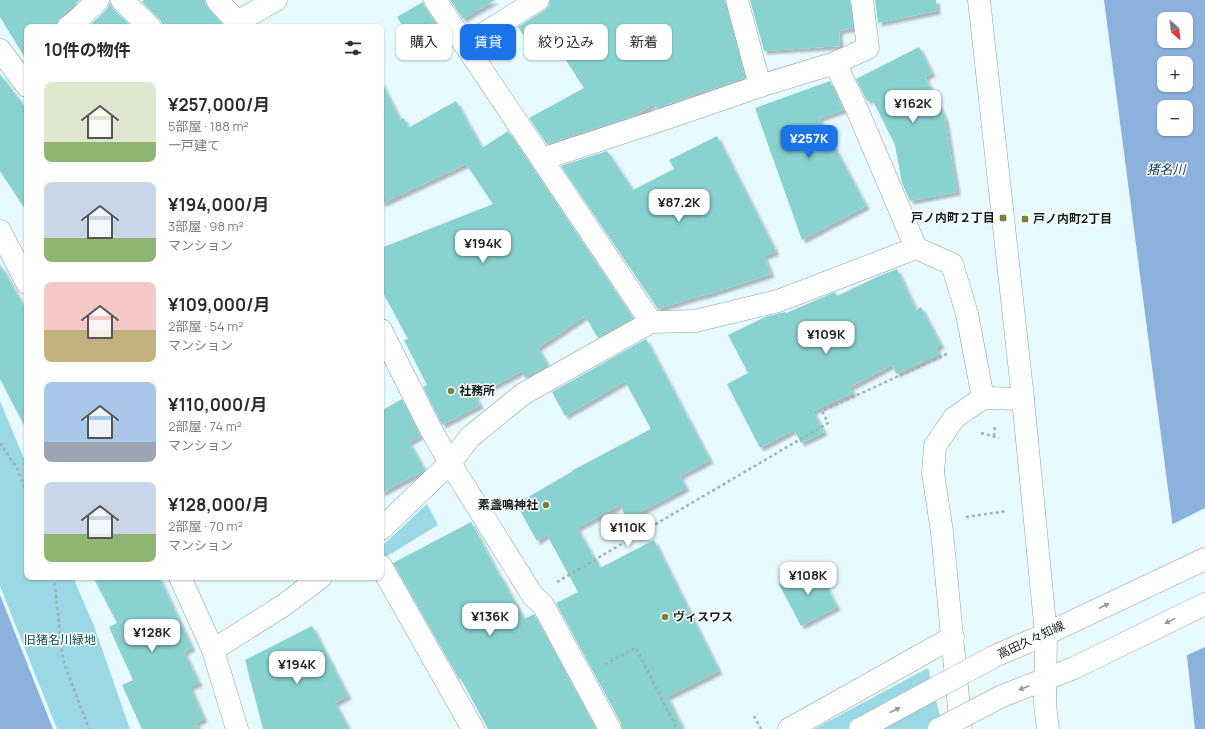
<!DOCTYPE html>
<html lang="ja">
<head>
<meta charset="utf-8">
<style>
  body { margin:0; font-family:Manrope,"Noto Sans JP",sans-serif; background:#f7f7f7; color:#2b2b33; height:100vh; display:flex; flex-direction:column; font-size:15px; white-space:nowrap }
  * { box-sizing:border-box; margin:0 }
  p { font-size:13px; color:#7c7c81 }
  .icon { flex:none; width:22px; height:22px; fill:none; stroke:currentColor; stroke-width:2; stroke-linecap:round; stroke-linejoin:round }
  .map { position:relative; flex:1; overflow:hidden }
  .details { position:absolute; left:24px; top:24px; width:360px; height:556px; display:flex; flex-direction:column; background:#fff; border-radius:8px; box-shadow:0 1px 3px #0004 }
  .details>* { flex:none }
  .guide { position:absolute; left:396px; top:24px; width:380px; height:36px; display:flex; gap:8px }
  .needle { width:26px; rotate:152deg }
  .buttons { position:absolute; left:1157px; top:12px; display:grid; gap:8px }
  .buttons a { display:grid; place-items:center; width:36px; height:36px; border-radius:8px; background:#fff; box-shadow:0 1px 3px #0004; font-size:20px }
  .price { position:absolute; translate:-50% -34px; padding:0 9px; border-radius:8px; background:#fff; color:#222; font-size:13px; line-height:26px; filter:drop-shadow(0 1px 2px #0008) }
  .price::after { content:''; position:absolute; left:50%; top:24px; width:12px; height:9px; margin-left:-6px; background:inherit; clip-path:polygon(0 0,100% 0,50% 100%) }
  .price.selected { background:#1a73e8; color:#fff }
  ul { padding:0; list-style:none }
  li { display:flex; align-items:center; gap:12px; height:100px; padding:0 20px }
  li span { display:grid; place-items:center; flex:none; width:112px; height:80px; border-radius:8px; color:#555 }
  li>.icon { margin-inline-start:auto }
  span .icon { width:48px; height:48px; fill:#fffc; stroke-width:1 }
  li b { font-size:17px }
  h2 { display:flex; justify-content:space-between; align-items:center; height:48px; padding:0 20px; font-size:17px }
  .pill { padding:0 14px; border-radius:8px; background:#fff; box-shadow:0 1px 3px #0004; font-size:14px; line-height:36px }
  .pill.selected { background:#1a73e8; color:#fff }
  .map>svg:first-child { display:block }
</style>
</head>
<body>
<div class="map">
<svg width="1205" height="729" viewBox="0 0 1205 729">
  <defs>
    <filter id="shadow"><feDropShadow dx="3.5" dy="3.5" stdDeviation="1" flood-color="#0004"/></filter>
  </defs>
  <rect width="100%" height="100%" fill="#e7faff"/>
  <!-- green -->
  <g fill="#9ad8e5">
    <polygon points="0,401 27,466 27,577 73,577 94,626 130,729 57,729 0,586"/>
    <polygon points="427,504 438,525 384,558 381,552 381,547"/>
    <polygon points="928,668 943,729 814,729"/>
  </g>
  <!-- water -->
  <g fill="#8bb2dc" fill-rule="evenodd">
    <path d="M1104 0H1205V729H1195L1171 512ZM1164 19H1186V41H1164ZM1164 63H1186V85H1164ZM1164 107H1186V129H1164Z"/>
    <polygon points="0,595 53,729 0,729"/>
  </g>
  <!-- pier -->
  <polygon fill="#e7faff" points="1205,508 1205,647 1185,656 1171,525"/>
  <!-- building -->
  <g fill="#88d2cf" filter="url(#shadow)">
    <polygon points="0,0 80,0 60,17 57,21 56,27 27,27 27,61 0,17"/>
    <polygon points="144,0 205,0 205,3 208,8 225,27 162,27 162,23 159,18 142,2"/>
    <polygon points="450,0 495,0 463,19"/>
    <polygon points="550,0 725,0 745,78 704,92 703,90 688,98 656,108 654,104 634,116 547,144 529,118 584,88 551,37 533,49 518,27 545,10 549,6"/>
    <polygon points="750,0 850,0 853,28 839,31 840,46 764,51"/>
    <polygon points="875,0 936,0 937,11 878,23"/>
    <polygon points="423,2 425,7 441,31 415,46 397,17"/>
    <polygon points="110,3 113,9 132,27 88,27 107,9"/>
    <polygon points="919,47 932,73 925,77 945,118 957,192 910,201 902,183 895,145 872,99 867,101 856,79"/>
    <polygon points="0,74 27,110 27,212 0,171"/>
    <polygon points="381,81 400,120 404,118 408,128 456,101 482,148 508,131 633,318 598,338 585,316 538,348 548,365 525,378 522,371 475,396 480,405 442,425 423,387 427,385 404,340 408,339 381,289 381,248 493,204 466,164 381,204"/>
    <polygon points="830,81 843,110 819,118 866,206 802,240 755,108"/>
    <polygon points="717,136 776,252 764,256 771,274 703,296 703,295 658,309 561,166 607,151 633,190 674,169 669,160"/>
    <polygon points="0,264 27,312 27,431 0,379"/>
    <polygon points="897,269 916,310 921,307 941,345 936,348 939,354 896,374 892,365 850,387 853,393 813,411 824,432 801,443 794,430 760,448 727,384 748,373 728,335 765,317 785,312 786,313 835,292 837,296 879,276"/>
    <polygon points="646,339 710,460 680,476 686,488 627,519 620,505 577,528 600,568 654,540 719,671 667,697 683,729 622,729 621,723 556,603 578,592 547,535 537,541 519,509 525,505 523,500 573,471 573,470 651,429 625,381 565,416 552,392"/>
    <polygon points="402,399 420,436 409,442 425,470 381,493 381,411"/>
    <polygon points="471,522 500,577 501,577 524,619 534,614 596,729 488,729 461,679 459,679 393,563"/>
    <polygon points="815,565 837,607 801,626 779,584"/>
    <polygon points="93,577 159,577 192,648 184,652 199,683 190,687 204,719 196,723 199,729 142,729 122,685 133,680 109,627 117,623"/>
    <polygon points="312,626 348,696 335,703 349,729 263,729 245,660"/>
  </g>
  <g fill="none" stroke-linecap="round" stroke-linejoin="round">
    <defs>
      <g id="minor">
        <polyline points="122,0 150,27"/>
        <polyline points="217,0 237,22 276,0"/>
        <polyline points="435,0 651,322 695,321 778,301 916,248 952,264 967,314 983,398"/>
        <polyline points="737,0 760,86 835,63 868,48 862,0"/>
        <polyline points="68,27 75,22 98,0"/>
        <polyline points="465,45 538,0"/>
        <polyline points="0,50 27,86"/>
        <polyline points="835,63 856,107 916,248"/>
        <polyline points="542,159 664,119 760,86"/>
        <polyline points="381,330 430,428 450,463 533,596 543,605 610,729"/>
        <polyline points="381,529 450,463 470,437 523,394 651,322"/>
        <polyline points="381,566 473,729"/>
        <polyline points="213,650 284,605 321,577"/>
      </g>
      <g id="tertiary">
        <polyline points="979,0 1023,399 1046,634 1045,704 1048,729"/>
        <polyline points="0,231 27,283"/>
        <polyline points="180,577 213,650 237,729"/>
        <polyline points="789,729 953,637"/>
        <polyline points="961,729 942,532 933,473 935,446 954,418 983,398 1023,399"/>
      </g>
      <g id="secondary">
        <polyline points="995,656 1046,634 1205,559"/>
        <polyline points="1002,696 1046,679 1074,668 1205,604"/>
      </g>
    </defs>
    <!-- minor casing -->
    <use href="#minor" stroke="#879ea3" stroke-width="23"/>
    <!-- tertiary casing -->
    <use href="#tertiary" stroke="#879ea3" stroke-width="23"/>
    <!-- secondary casing -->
    <use href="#secondary" stroke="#879ea3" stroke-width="23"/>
    <!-- path -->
    <g stroke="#a2b1b5" stroke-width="2.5" stroke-dasharray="3 3" stroke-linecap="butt">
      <polyline points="981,433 999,438"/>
      <polyline points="994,436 995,425"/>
      <polyline points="0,443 17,468 27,494"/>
      <polyline points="966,517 1007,511"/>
      <polyline points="54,577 63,660 89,729"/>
      <polyline points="557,582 828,423 822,411 947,354"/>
      <polyline points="605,664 636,648 677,729"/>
      <polyline points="754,716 761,729"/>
    </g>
    <!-- minor -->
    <use href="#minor" stroke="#fff" stroke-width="22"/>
    <!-- tertiary -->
    <use href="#tertiary" stroke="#fff" stroke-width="22"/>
    <!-- secondary -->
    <use href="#secondary" stroke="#fff" stroke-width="22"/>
    <defs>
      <g id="secondary-bridge">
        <polyline points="860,729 995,656"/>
        <polyline points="939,729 1002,696"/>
      </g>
    </defs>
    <!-- secondary-bridge casing -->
    <use href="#secondary-bridge" stroke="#879ea3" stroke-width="23" stroke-linecap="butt"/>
    <!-- secondary-bridge -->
    <use href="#secondary-bridge" stroke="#fff" stroke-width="22"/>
  </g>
  <!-- one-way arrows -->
  <defs><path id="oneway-solid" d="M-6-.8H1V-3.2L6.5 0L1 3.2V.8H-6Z"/></defs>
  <g fill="#969a9a">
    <use href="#oneway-solid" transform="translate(1104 606) rotate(-25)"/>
    <use href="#oneway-solid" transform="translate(1170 621) rotate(154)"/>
    <use href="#oneway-solid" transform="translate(1024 688) rotate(159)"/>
    <use href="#oneway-solid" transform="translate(895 710) rotate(-28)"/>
  </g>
  <!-- markers -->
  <g fill="#778330" stroke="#fff" stroke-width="1.5">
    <rect x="999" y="214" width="8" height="8" rx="2"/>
    <rect x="1021" y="215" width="8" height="8" rx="2"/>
    <circle cx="451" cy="391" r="4"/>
    <circle cx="546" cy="505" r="4"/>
    <circle cx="665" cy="617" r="4"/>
  </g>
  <g text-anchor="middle" stroke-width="3" stroke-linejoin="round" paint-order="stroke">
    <!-- poi labels -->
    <g font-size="12" font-weight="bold" fill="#151e1f" stroke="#fff" text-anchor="start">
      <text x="995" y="222" text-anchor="end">戸ノ内町２丁目</text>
      <text x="1033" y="223">戸ノ内町2丁目</text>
      <text x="459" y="395">社務所</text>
      <text x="538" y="509" text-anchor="end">素盞鳴神社</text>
      <text x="673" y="621">ヴィスワス</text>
    </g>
    <!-- park labels -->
    <g font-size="12" fill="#084a54" stroke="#fff">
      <text x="60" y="644">旧猪名川緑地</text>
    </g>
    <!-- street labels -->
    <g font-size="12" fill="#151e1f" stroke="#fff">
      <text transform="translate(1031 640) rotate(-25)" y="4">高田久々知線</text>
    </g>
    <!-- water labels -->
    <g font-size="13" font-style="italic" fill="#0c385f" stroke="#fff">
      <text x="1166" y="174">猪名川</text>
    </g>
  </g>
</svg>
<div class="buttons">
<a><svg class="needle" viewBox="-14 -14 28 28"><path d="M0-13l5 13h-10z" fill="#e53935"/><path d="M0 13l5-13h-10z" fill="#7c7c81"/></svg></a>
<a>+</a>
<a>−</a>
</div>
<b class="price" style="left:913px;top:124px">¥162K</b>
<b class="price selected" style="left:809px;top:159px">¥257K</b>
<b class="price" style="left:679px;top:223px">¥87.2K</b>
<b class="price" style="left:483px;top:264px">¥194K</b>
<b class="price" style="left:826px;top:355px">¥109K</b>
<b class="price" style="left:628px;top:548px">¥110K</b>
<b class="price" style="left:808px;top:596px">¥108K</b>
<b class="price" style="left:490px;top:637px">¥136K</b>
<b class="price" style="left:152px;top:653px">¥128K</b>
<b class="price" style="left:297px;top:685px">¥194K</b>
<div class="guide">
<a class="pill">購入</a>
<a class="pill selected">賃貸</a>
<a class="pill">絞り込み</a>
<a class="pill">新着</a>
</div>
<section class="details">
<h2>10件の物件<svg class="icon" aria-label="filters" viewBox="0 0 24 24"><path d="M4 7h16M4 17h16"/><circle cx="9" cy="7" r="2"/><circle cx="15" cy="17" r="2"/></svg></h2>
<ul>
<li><span style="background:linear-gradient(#dfe7d0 75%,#8fb573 0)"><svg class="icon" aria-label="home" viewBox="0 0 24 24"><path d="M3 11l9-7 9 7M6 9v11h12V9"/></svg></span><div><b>¥257,000/月</b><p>5部屋 · 188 m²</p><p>一戸建て</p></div></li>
<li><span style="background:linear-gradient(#c9d6e8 70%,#8fb573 0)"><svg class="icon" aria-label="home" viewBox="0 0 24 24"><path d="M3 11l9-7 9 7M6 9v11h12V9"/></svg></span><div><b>¥194,000/月</b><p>3部屋 · 98 m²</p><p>マンション</p></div></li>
<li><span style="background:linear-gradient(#f6c9c9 60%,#c2b280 0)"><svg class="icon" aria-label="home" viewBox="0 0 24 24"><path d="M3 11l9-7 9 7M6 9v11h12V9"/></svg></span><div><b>¥109,000/月</b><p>2部屋 · 54 m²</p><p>マンション</p></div></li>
<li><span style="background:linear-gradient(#a9c7e8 75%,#9aa5b1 0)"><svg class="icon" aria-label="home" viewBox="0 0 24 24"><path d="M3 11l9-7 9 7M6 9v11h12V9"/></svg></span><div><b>¥110,000/月</b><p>2部屋 · 74 m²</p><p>マンション</p></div></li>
<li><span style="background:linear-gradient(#c9d6e8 65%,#8fb573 0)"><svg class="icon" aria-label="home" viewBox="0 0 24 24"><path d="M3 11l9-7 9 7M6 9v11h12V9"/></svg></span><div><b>¥128,000/月</b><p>2部屋 · 70 m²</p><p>マンション</p></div></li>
</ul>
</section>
</div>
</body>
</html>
